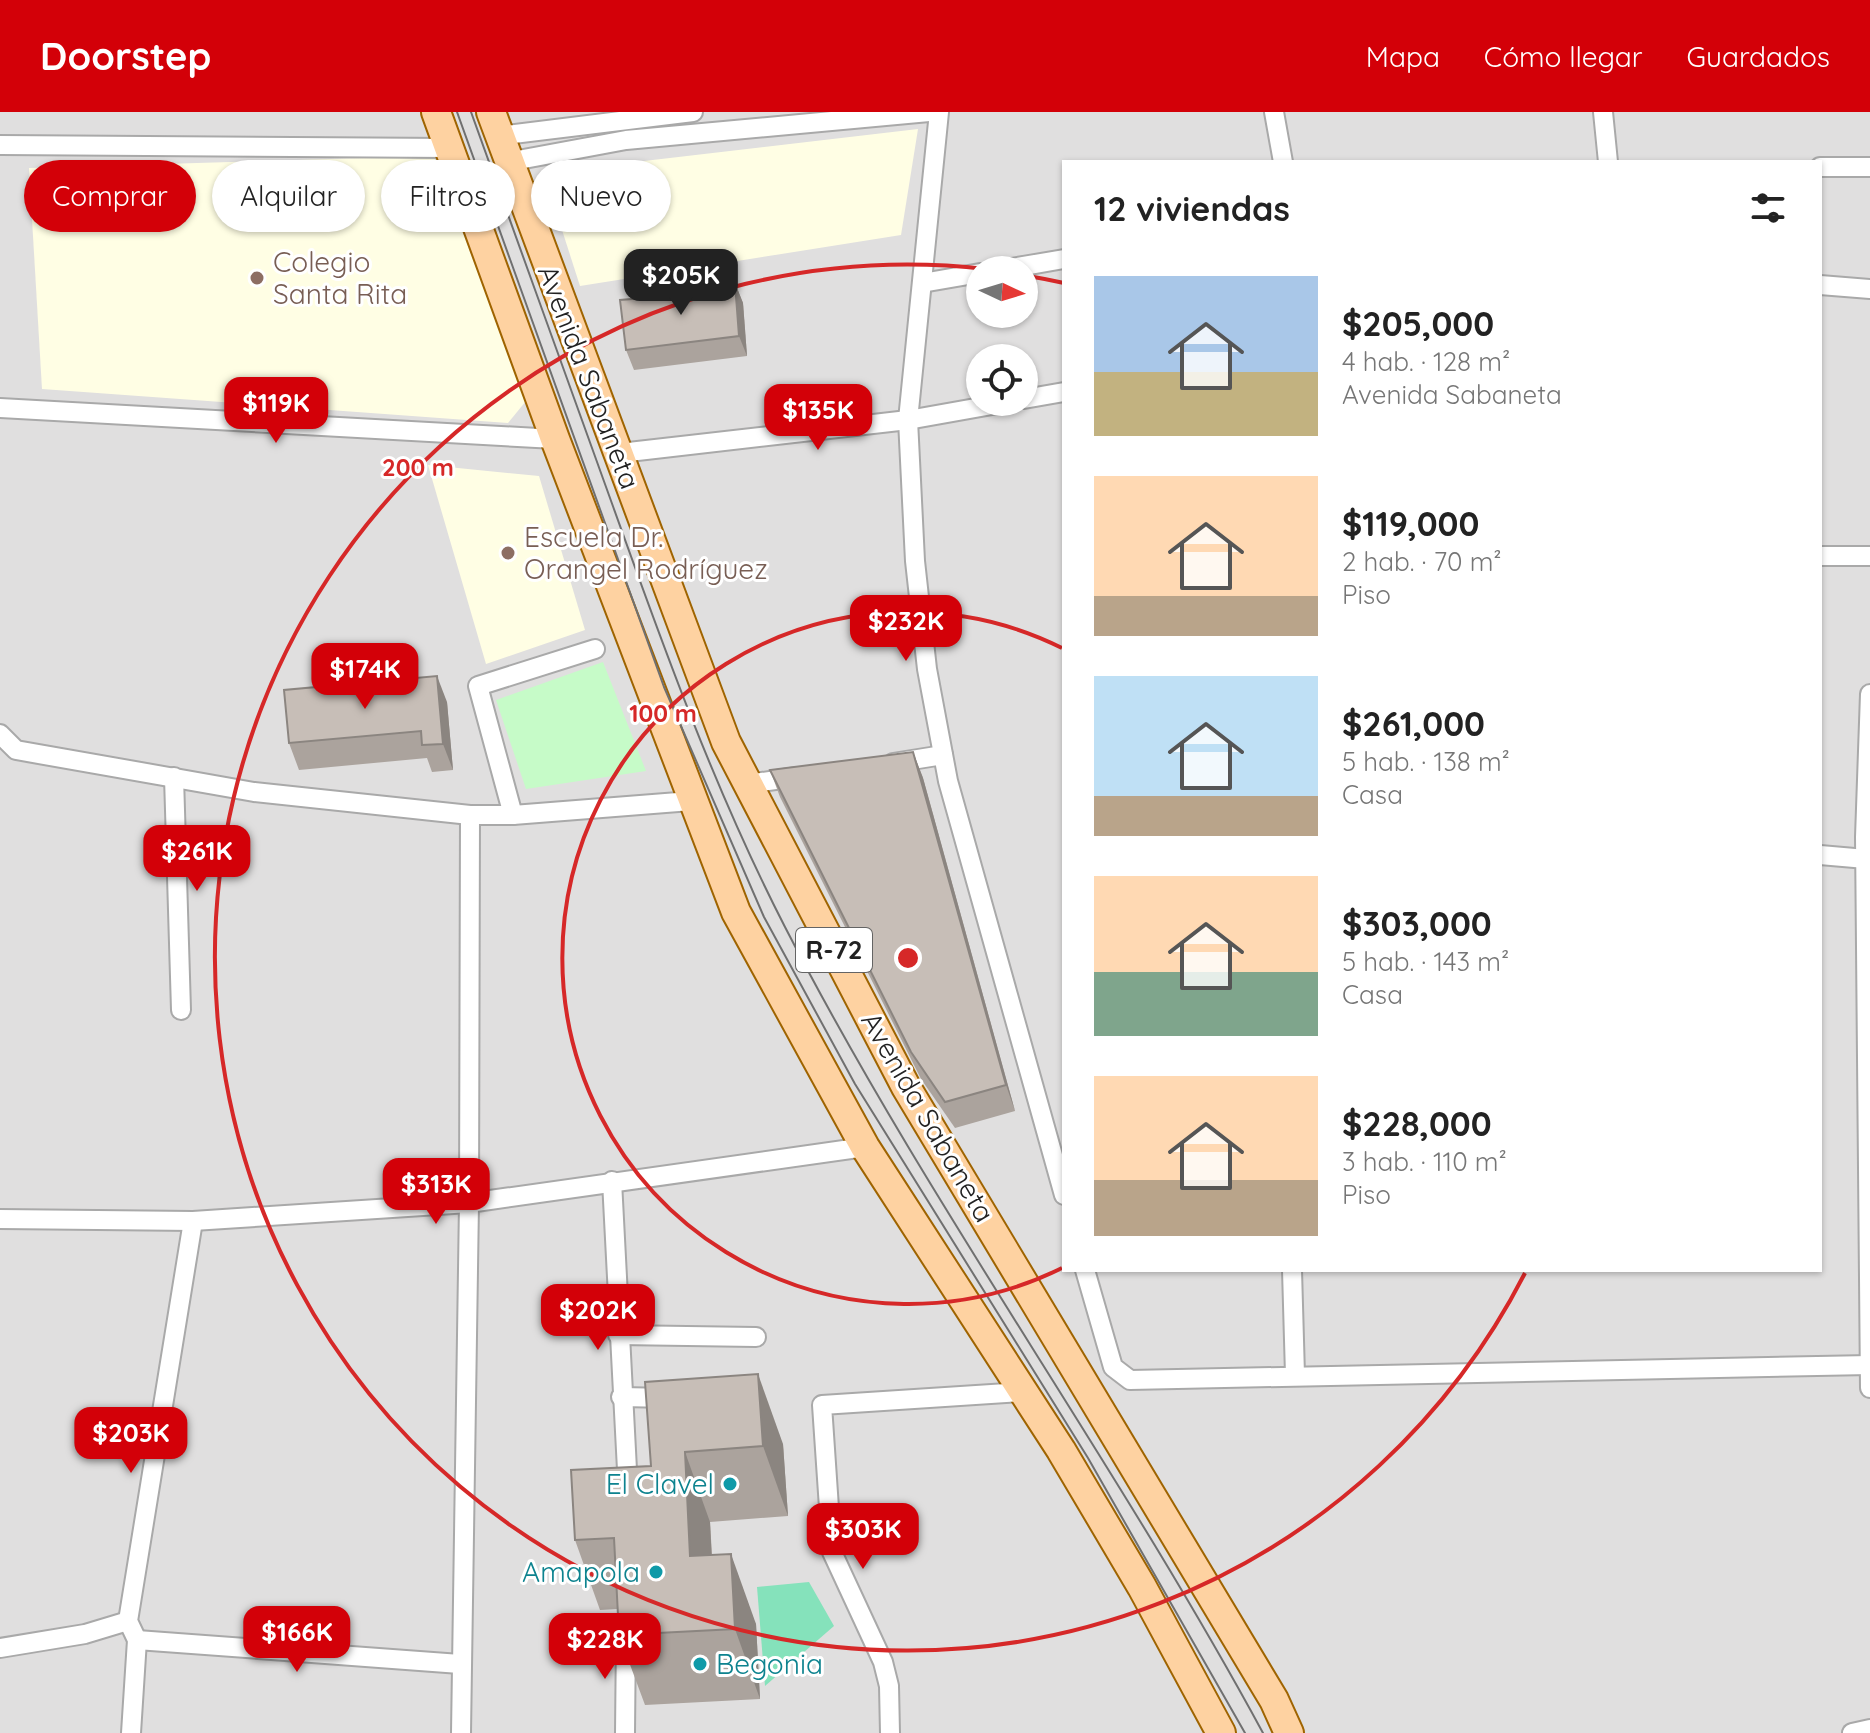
<!DOCTYPE html>
<html lang="es">
<head>
<meta charset="utf-8">
<style>
  body { margin:0; font-family:Quicksand,sans-serif; background:#f2f2f2; color:#222; height:100vh; display:flex; flex-direction:column; font-size:30px; white-space:nowrap }
  * { box-sizing:border-box; margin:0 }
  p { font-size:26px; color:#767676 }
  .icon { flex:none; width:44px; height:44px; fill:none; stroke:currentColor; stroke-width:2; stroke-linecap:round; stroke-linejoin:round }
  .map { position:relative; flex:1; overflow:hidden }
  .drawer { position:absolute; left:1062px; top:48px; width:760px; height:1112px; display:flex; flex-direction:column; background:#fff; border-radius:0px; box-shadow:0 2px 6px #0004 }
  .drawer>* { flex:none }
  .banner { position:absolute; left:24px; top:48px; width:760px; height:72px; display:flex; gap:16px }
  .needle { width:52px; rotate:94deg }
  .fabs { position:absolute; left:966px; top:144px; display:grid; gap:16px }
  .fabs a { display:grid; place-items:center; width:72px; height:72px; border-radius:50%; background:#fff; box-shadow:0 2px 6px #0004; font-size:40px }
  .price { position:absolute; translate:-50% -68px; padding:0 18px; border-radius:16px; background:#d30008; color:#fff; font-size:26px; line-height:52px; filter:drop-shadow(0 2px 4px #0008) }
  .price::after { content:''; position:absolute; left:50%; top:48px; width:24px; height:18px; margin-left:-12px; background:inherit; clip-path:polygon(0 0,100% 0,50% 100%) }
  .price.current { background:#222; color:#fff }
  ul { padding:0; list-style:none }
  li { display:flex; align-items:center; gap:24px; height:200px; padding:0 32px }
  li span { display:grid; place-items:center; flex:none; width:224px; height:160px; border-radius:0px; color:#555 }
  li>.icon { margin-inline-start:auto }
  span .icon { width:96px; height:96px; fill:#fffc; stroke-width:1 }
  li b { font-size:34px }
  h2 { display:flex; justify-content:space-between; align-items:center; height:96px; padding:0 32px; font-size:34px }
  .chip { padding:0 28px; border-radius:36px; background:#fff; box-shadow:0 2px 6px #0004; font-size:28px; line-height:72px }
  .chip.current { background:#d30008; color:#fff }
  header { display:flex; align-items:center; gap:48px; box-sizing:border-box; height:112px; padding:0 40px; background:#d30008; color:#fff }
  header strong { font-size:38px }
  nav { display:flex; gap:44px; margin-inline-start:auto; font-size:28px }
  .map>svg:first-child { display:block }
</style>
</head>
<body>
<header>
<strong>Doorstep</strong>
<nav><a>Mapa</a><a>Cómo llegar</a><a>Guardados</a></nav>
</header>
<div class="map">
<svg width="1870" height="1621" viewBox="0 0 1870 1621">
  <rect width="100%" height="100%" fill="#f2eee8"/>
  <!-- residential -->
  <path fill="#e0dfdf" fill-rule="evenodd" d="M0 0H1870V1621H0ZM1064 50H1820V1158H1064ZM980 158H1024V202H980ZM980 246H1024V290H980Z"/>
  <!-- education -->
  <g fill="#fffee4">
    <polygon points="918,17 901,123 580,174 546,68 567,58"/>
    <polygon points="434,44 526,289 508,311 42,277 29,56"/>
    <polygon points="428,353 539,364 585,518 486,552"/>
  </g>
  <!-- park -->
  <polygon fill="#c6fbc8" points="603,550 646,659 526,677 496,588"/>
  <!-- pitch -->
  <polygon fill="#85e2bb" points="809,1470 834,1514 765,1574 757,1475"/>
  <g fill="none" stroke-linecap="round" stroke-linejoin="round">
    <defs>
      <g id="minor">
        <polyline points="939,0 908,308 915,449 927,557 948,669 1064,1083"/>
        <polyline points="1274,0 1283,50"/>
        <polyline points="1603,0 1608,50"/>
        <polyline points="498,24 693,0"/>
        <polyline points="0,33 449,36"/>
        <polyline points="508,50 626,28 929,0"/>
        <polyline points="1820,55 1870,55"/>
        <polyline points="1000,158 1064,147"/>
        <polyline points="922,171 980,161"/>
        <polyline points="1820,173 1870,177"/>
        <polyline points="1024,287 1064,280"/>
        <polyline points="0,296 555,327"/>
        <polyline points="620,341 908,308 1009,290"/>
        <polyline points="1820,444 1870,444"/>
        <polyline points="1870,582 1865,725 1870,1276"/>
        <polyline points="0,622 16,638 254,680 470,703 513,703 691,689"/>
        <polyline points="893,651 943,643"/>
        <polyline points="174,665 181,898"/>
        <polyline points="748,672 797,665"/>
        <polyline points="513,703 478,574 595,537"/>
        <polyline points="1820,743 1866,747"/>
        <polyline points="612,1069 628,1377"/>
        <polyline points="0,1107 193,1109 469,1091 865,1035"/>
        <polyline points="1085,1158 1113,1255 1130,1268 1870,1253"/>
        <polyline points="1292,1158 1295,1263"/>
        <polyline points="618,1223 756,1225"/>
        <polyline points="621,1285 670,1286"/>
        <polyline points="137,1528 460,1552"/>
        <polyline points="0,1536 85,1522 128,1509"/>
        <polyline points="131,1621 137,1528 128,1509 193,1109"/>
        <polyline points="461,1621 469,1091 470,703"/>
        <polyline points="625,1621 626,1520"/>
        <polyline points="890,1621 889,1574 883,1550 832,1440 822,1293 1023,1280"/>
        <polyline points="1852,1621 1870,1617"/>
      </g>
      <g id="primary">
        <polyline points="436,0 555,327 736,800 865,1035 1061,1338 1142,1475 1221,1621"/>
        <polyline points="491,0 726,630 906,975 1274,1588 1289,1621"/>
      </g>
    </defs>
    <!-- minor casing -->
    <use href="#minor" stroke="#a9a9a9" stroke-width="22"/>
    <!-- primary casing -->
    <use href="#primary" stroke="#9f6400" stroke-width="32"/>
    <!-- minor -->
    <use href="#minor" stroke="#fff" stroke-width="18"/>
    <!-- primary -->
    <use href="#primary" stroke="#fed2a1" stroke-width="28"/>
    <!-- tram -->
    <g stroke="#707070" stroke-width="2">
      <polyline points="457,0 664,575 764,805 855,972 1088,1346 1245,1621"/>
      <path d="M471 0C517 129 564 257 610 386 662 531 714 677 785 815 928 1093 1114 1346 1263 1621"/>
    </g>
  </g>
  <!-- wall -->
  <g fill="#aba39d">
    <polygon points="735,171 743,191 747,244 634,258 626,238 682,183"/>
    <polygon points="447,590 453,658 432,660 427,646 299,658 289,631"/>
    <polygon points="913,640 923,666 1015,999 955,1016 921,967 780,685 770,658"/>
    <polygon points="645,1270 783,1332 788,1404 710,1410 712,1443 756,1512 760,1587 645,1593 619,1523 618,1497 600,1498 575,1428 651,1354"/>
  </g>
  <!-- shaded-wall -->
  <g fill="#8b8580">
    <polygon points="735,171 743,191 747,244 739,224"/>
    <polygon points="437,564 447,590 453,658 443,632"/>
    <polygon points="913,640 923,666 1015,999 1006,973"/>
    <polygon points="758,1262 783,1332 788,1404 763,1334"/>
    <polygon points="685,1340 710,1410 715,1514 690,1444"/>
    <polygon points="731,1442 756,1512 760,1587 735,1517"/>
  </g>
  <!-- building -->
  <g fill="#c7beb7" stroke="#8b8580" stroke-width="2">
    <polygon points="735,171 739,224 626,238 620,188 682,183 680,175"/>
    <polygon points="437,564 443,632 422,633 421,619 289,631 284,578"/>
    <polygon points="913,640 1006,973 945,990 911,940 770,658"/>
    <polygon points="758,1262 763,1334 685,1340 690,1444 731,1442 735,1517 619,1523 614,1426 575,1428 571,1358 651,1354 645,1270"/>
  </g>
  <!-- distance rings -->
  <g fill="none" stroke="#d62828" stroke-width="4">
    <path d="M1062 1156A346 346 0 1 1 1062 536"/>
    <path d="M1525 1161A693 693 0 1 1 986 157M1028 164A693 693 0 0 1 1064 171"/>
  </g>
  <!-- markers -->
  <g fill="#8d6e63" stroke="#fff" stroke-width="3">
    <circle cx="257" cy="166" r="8"/>
    <circle cx="508" cy="441" r="8"/>
  </g>
  <g fill="#0f9aa8" stroke="#fff" stroke-width="3">
    <circle cx="730" cy="1372" r="8"/>
    <circle cx="656" cy="1460" r="8"/>
    <circle cx="700" cy="1552" r="8"/>
  </g>
  <g text-anchor="middle" stroke-width="6" stroke-linejoin="round" paint-order="stroke">
    <!-- shield labels -->
    <rect fill="#fff" stroke="#646464" stroke-width="2" x="796" y="816" width="76" height="44" rx="6"/>
    <g font-size="26" font-weight="bold" fill="#222">
      <text x="834" y="847">R-72</text>
    </g>
    <!-- education labels -->
    <g font-size="28" fill="#785e54" stroke="#fff" text-anchor="start">
      <text x="273" y="160">Colegio<tspan x="273" dy="32">Santa Rita</tspan></text>
      <text x="524" y="435">Escuela Dr.<tspan x="524" dy="32">Orangel Rodríguez</tspan></text>
    </g>
    <!-- street labels -->
    <g font-size="28" fill="#222" stroke="#fff">
      <text transform="translate(589 265) rotate(69)" y="10">Avenida Sabaneta</text>
      <text transform="translate(928 1005) rotate(60)" y="10">Avenida Sabaneta</text>
    </g>
    <!-- culture labels -->
    <g font-size="28" fill="#0d838f" stroke="#fff" text-anchor="end">
      <text x="714" y="1382">El Clavel</text>
      <text x="640" y="1470">Amapola</text>
      <text x="716" y="1562" text-anchor="start">Begonia</text>
    </g>
  </g>
  <circle cx="908" cy="846" r="12" fill="#d62828" stroke="#fff" stroke-width="4"/>
  <g font-size="24" text-anchor="middle" font-weight="bold" fill="#d62828" stroke="#fff" stroke-width="6" stroke-linejoin="round" paint-order="stroke">
    <text x="418" y="364">200 m</text>
    <text x="663" y="610">100 m</text>
  </g>
</svg>
<div class="fabs">
<a><svg class="needle" viewBox="-14 -14 28 28"><path d="M0-13l5 13h-10z" fill="#e53935"/><path d="M0 13l5-13h-10z" fill="#767676"/></svg></a>
<a><svg class="icon" aria-label="locate" viewBox="0 0 24 24"><circle cx="12" cy="12" r="6"/><path d="M12 2v4M12 18v4M2 12h4M18 12h4"/></svg></a>
</div>
<b class="price current" style="left:681px;top:205px">$205K</b>
<b class="price" style="left:276px;top:333px">$119K</b>
<b class="price" style="left:818px;top:340px">$135K</b>
<b class="price" style="left:906px;top:551px">$232K</b>
<b class="price" style="left:365px;top:599px">$174K</b>
<b class="price" style="left:197px;top:781px">$261K</b>
<b class="price" style="left:436px;top:1114px">$313K</b>
<b class="price" style="left:598px;top:1240px">$202K</b>
<b class="price" style="left:131px;top:1363px">$203K</b>
<b class="price" style="left:863px;top:1459px">$303K</b>
<b class="price" style="left:297px;top:1562px">$166K</b>
<b class="price" style="left:605px;top:1569px">$228K</b>
<div class="banner">
<a class="chip current">Comprar</a>
<a class="chip">Alquilar</a>
<a class="chip">Filtros</a>
<a class="chip">Nuevo</a>
</div>
<section class="drawer">
<h2>12 viviendas<svg class="icon" aria-label="filters" viewBox="0 0 24 24"><path d="M4 7h16M4 17h16"/><circle cx="9" cy="7" r="2"/><circle cx="15" cy="17" r="2"/></svg></h2>
<ul>
<li><span style="background:linear-gradient(#a9c7e8 60%,#c2b280 0)"><svg class="icon" aria-label="home" viewBox="0 0 24 24"><path d="M3 11l9-7 9 7M6 9v11h12V9"/></svg></span><div><b>$205,000</b><p>4 hab. · 128 m²</p><p>Avenida Sabaneta</p></div></li>
<li><span style="background:linear-gradient(#ffd9b3 75%,#b9a48a 0)"><svg class="icon" aria-label="home" viewBox="0 0 24 24"><path d="M3 11l9-7 9 7M6 9v11h12V9"/></svg></span><div><b>$119,000</b><p>2 hab. · 70 m²</p><p>Piso</p></div></li>
<li><span style="background:linear-gradient(#bfe0f5 75%,#b9a48a 0)"><svg class="icon" aria-label="home" viewBox="0 0 24 24"><path d="M3 11l9-7 9 7M6 9v11h12V9"/></svg></span><div><b>$261,000</b><p>5 hab. · 138 m²</p><p>Casa</p></div></li>
<li><span style="background:linear-gradient(#ffd9b3 60%,#7fa58c 0)"><svg class="icon" aria-label="home" viewBox="0 0 24 24"><path d="M3 11l9-7 9 7M6 9v11h12V9"/></svg></span><div><b>$303,000</b><p>5 hab. · 143 m²</p><p>Casa</p></div></li>
<li><span style="background:linear-gradient(#ffd9b3 65%,#b9a48a 0)"><svg class="icon" aria-label="home" viewBox="0 0 24 24"><path d="M3 11l9-7 9 7M6 9v11h12V9"/></svg></span><div><b>$228,000</b><p>3 hab. · 110 m²</p><p>Piso</p></div></li>
</ul>
</section>
</div>
</body>
</html>
